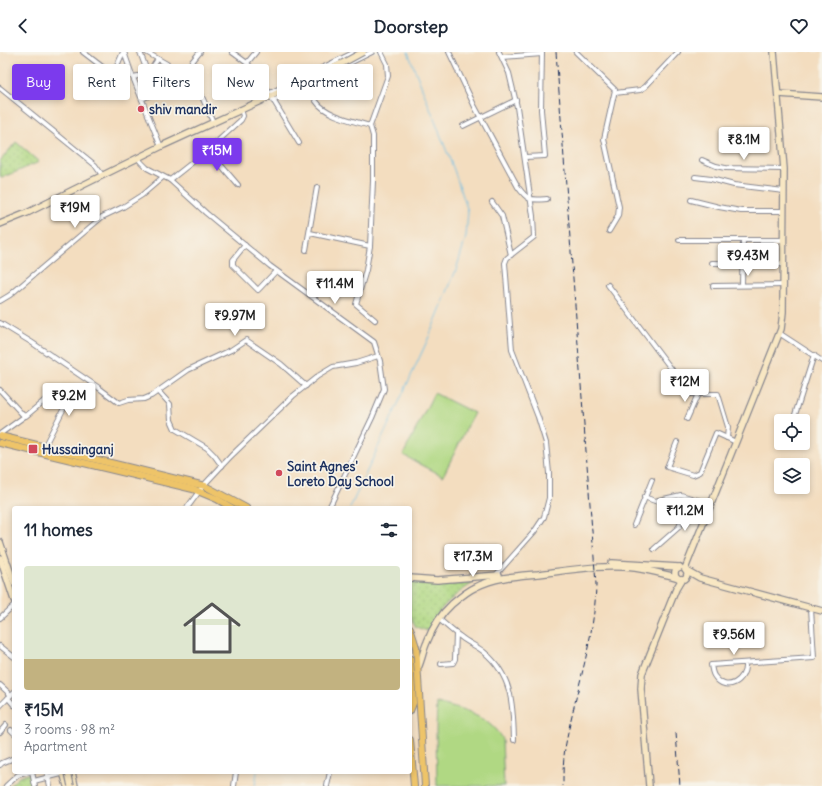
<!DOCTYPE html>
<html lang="en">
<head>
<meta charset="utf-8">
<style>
  body { margin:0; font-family:Delius,sans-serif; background:#f2f2f3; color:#1f2937; height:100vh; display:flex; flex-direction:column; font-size:15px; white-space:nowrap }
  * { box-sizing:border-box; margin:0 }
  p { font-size:13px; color:#747a83 }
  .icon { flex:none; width:22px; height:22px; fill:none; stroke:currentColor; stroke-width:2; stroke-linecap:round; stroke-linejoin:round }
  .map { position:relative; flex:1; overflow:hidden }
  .sheet { position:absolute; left:12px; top:454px; width:400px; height:268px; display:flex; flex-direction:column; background:#fff; border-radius:4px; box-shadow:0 2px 6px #0003 }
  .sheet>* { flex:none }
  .hud { position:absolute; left:12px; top:12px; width:400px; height:36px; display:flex; gap:8px }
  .buttons { position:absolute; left:774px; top:362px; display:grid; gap:8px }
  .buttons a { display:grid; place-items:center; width:36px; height:36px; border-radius:4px; background:#fff; box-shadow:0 2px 6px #0003; font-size:20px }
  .price { position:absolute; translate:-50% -34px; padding:0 9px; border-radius:4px; background:#fff; color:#222; font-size:13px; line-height:26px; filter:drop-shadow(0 1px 2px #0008) }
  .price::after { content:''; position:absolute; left:50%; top:24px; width:12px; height:9px; margin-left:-6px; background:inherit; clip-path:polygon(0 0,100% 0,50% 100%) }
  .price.on { background:#7c3aed; color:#fff }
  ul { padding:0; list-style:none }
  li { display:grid; align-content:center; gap:8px; height:212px; padding:0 12px }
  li+li { border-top:1px solid #e0e1e3 }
  li span { display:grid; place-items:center; height:124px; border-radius:4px; color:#555 }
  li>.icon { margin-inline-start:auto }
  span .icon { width:72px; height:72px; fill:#fffc; stroke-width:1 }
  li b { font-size:17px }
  h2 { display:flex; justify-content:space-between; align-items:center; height:48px; padding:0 12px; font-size:17px }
  .chip { padding:0 14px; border-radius:4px; background:#fff; box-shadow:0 2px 6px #0003; font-size:14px; line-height:36px }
  .chip.on { background:#7c3aed; color:#fff }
  header { display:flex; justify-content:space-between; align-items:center; height:52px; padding:0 12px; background:#fff; font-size:18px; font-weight:700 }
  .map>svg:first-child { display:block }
</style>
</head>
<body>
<header><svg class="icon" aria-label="back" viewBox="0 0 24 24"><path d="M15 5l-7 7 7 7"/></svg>Doorstep<svg class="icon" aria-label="heart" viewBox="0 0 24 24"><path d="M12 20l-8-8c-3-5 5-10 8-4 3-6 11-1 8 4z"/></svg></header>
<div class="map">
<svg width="822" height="734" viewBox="0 0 822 734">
  <defs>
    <pattern id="green-dots" width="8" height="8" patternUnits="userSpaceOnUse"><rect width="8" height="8" fill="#b0d883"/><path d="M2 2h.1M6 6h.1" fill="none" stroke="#97ba74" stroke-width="1.8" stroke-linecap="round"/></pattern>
  </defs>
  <rect width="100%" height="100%" fill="#f7f3e8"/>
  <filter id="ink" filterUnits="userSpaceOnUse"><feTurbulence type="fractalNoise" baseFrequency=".025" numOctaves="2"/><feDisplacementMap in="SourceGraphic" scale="8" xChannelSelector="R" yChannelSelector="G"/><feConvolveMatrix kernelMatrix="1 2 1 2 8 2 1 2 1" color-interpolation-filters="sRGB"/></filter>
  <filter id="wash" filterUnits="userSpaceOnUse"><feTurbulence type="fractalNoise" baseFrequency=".012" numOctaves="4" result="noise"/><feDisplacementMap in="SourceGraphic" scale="16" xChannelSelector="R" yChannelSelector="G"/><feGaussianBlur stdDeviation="0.9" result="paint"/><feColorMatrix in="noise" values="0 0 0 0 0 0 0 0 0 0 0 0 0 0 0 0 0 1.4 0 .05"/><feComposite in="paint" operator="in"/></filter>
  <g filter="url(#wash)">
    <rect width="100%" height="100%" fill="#f3ddbf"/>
    <!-- green -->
    <g fill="url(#green-dots)" stroke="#668470">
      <polygon points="16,90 39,110 2,126 0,125 0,109"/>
      <path d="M410 530C431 534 452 533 473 531 454 543 437 557 428 579L416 575 410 564Z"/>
      <polygon points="30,721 32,734 9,734 19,725"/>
    </g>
    <!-- pitch -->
    <g fill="#b0d883" stroke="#668470">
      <polygon points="434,341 474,361 443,424 403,403"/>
      <path d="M437 651C461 658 489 663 502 687L504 734H437L436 678Z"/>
    </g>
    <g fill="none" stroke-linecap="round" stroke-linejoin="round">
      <!-- stream -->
      <g stroke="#68bde4" stroke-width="1">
        <polyline points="350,456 428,287 456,218 466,185 468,159 454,118 408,0"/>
        <polyline points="255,734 257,720"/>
      </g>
    </g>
  </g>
  <g filter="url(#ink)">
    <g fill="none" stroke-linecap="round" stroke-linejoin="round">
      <defs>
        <g id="street">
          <polyline points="83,0 113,23"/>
          <polyline points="124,0 132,23 161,95"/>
          <polyline points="146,0 167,12"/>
          <polyline points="200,0 191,11 190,17 213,70"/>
          <polyline points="232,0 247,11 260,26 299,91"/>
          <path d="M449 0 475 55 518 135C528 149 530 148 547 147"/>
          <polyline points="576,0 615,38 604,87 619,155 618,164 609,179"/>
          <polyline points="502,5 542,2"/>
          <polyline points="247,11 256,0"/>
          <polyline points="148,22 158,7"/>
          <polyline points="133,25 148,22 140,0"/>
          <path d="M308 32C311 38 313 44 316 49 326 64 354 69 370 74"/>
          <polyline points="0,36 95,113 102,123"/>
          <polyline points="107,37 123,0"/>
          <polyline points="270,41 355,0"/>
          <polyline points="615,41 640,38 645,35 678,0"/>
          <polyline points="142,47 163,37 175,40 196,31"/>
          <polyline points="273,49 372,0"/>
          <polyline points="463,74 516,48"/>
          <polyline points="208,98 238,133"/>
          <polyline points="525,105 545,104 541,58 542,0"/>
          <polyline points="138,106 141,110 147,116 170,128 206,161 270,214 374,290 380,309 384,337 372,366 329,456"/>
          <polyline points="702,108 716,114 725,116 784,117"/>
          <polyline points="695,125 711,127 734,133 784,139"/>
          <polyline points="170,128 208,98 241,68 243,64 241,57"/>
          <polyline points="691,148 719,155 741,159 784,159"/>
          <polyline points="492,150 502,164 511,203"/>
          <polyline points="310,181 370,194"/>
          <polyline points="679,188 784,188"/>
          <polyline points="245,193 233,208 233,213 258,238 276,219"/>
          <polyline points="306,198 317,135"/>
          <polyline points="712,211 784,212"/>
          <polyline points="608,233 679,327 691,342 718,342 728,375 727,386"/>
          <polyline points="742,233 743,188"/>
          <polyline points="713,234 784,233"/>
          <polyline points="0,249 10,243 102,165 123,155 142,143 163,125"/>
          <polyline points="375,268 356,252 366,218 370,194 373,129 373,84 370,74 388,24 387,12 381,0"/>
          <polyline points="0,271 31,290 99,336 119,351 128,348 144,347 151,344 188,318 231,298 246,288 281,312 306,334"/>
          <polyline points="779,281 822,309"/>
          <polyline points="0,338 23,363 26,364 51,343 65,354 44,395"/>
          <polyline points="159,340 170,352 171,368 175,377 207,396 214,403 222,414"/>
          <polyline points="687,367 698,342"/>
          <polyline points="793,369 814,303"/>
          <polyline points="0,382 25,364"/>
          <polyline points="677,390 667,415 693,423 700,420 716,381 736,390"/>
          <polyline points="644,445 655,449 681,443 711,452"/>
          <polyline points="187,456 203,434 231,404 293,344 318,324 333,315 356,311 378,304"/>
          <polyline points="634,473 652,428"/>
          <polyline points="654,497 679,475 690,446"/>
          <polyline points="495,524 534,480 544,465 549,446 549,421 546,391 538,365 512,298 505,211 507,206 534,185 533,164 517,55 509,21 499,0"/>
          <polyline points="0,566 14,553"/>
          <path d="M439 567C446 573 453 580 461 585 468 591 477 594 484 600 513 624 513 654 514 688"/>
          <polyline points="0,594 14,605"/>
          <path d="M745 611C747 629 726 641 715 625 712 622 712 617 711 613L814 606 811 556"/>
          <polyline points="441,612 453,611 455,607 456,582"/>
          <polyline points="0,633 11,643"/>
          <polyline points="8,646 14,653"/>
          <polyline points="0,654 14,640"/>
          <polyline points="11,678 14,681"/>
          <polyline points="0,680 6,673"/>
          <polyline points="0,713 2,711 14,706"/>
          <polyline points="32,720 35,734"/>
          <polyline points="47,720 50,734"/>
          <polyline points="34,729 65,721"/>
          <polyline points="6,734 18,723 30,720"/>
          <polyline points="234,734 236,720"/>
          <polyline points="327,734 330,720"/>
        </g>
        <g id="secondary">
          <polyline points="779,42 822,45"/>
          <polyline points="0,172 27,161 73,138 164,93 341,12"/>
          <polyline points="0,490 14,531"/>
          <polyline points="0,506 14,548"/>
          <polyline points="611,511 679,515"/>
          <path d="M680 515 676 517C673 523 677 528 684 527 688 524 688 520 685 516"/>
          <polyline points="685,517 781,277 783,260 784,117 774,0"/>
          <polyline points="686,518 700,526 822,559"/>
          <polyline points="410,526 437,528 499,523"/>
          <path d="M418 616C422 607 423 599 427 590 432 577 441 562 452 552 459 546 467 539 476 535 496 525 517 524 538 522 570 518 603 512 635 516 649 518 663 522 676 525"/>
          <polyline points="63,720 67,734"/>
          <polyline points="72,720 75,734"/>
          <polyline points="649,734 641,637 642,622 676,537 682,527"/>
        </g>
        <g id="primary">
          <polyline points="0,384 205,434 246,456"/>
          <polyline points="0,391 193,437 217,447 232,456"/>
          <polyline points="410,576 416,595 425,734"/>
          <polyline points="410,607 413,651 410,659"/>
          <polyline points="410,688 414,734"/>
        </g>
      </defs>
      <!-- street casing -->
      <use href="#street" stroke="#87868e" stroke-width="6"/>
      <!-- secondary casing -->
      <use href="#secondary" stroke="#87868e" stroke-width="8"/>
      <!-- primary casing -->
      <use href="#primary" stroke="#87868e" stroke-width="8"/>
      <!-- street -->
      <use href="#street" stroke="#fff" stroke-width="4"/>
      <!-- secondary -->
      <use href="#secondary" stroke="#f8e7c3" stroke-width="5.5"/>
      <!-- primary -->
      <use href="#primary" stroke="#eec469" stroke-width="6"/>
      <!-- rail -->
      <g stroke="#1b2f5e" stroke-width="1" stroke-dasharray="6 3" stroke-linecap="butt">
        <path d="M556 0 596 532C595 586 576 638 566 691 563 705 563 720 563 734"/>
        <polyline points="676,681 680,734"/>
      </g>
      <defs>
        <g id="secondary-bridge">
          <polyline points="341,12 363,0"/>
          <polyline points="68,720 71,734"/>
        </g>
      </defs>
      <!-- secondary-bridge casing -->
      <use href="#secondary-bridge" stroke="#87868e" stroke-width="8" stroke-linecap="butt"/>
      <!-- secondary-bridge -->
      <use href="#secondary-bridge" stroke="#f8e7c3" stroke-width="5.5"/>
    </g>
  </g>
  <!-- markers -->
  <g fill="#d1495b" stroke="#f7f3e8" stroke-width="1.5">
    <circle cx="141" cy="57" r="4"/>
    <rect x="28" y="392" width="10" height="10" rx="2"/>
    <circle cx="279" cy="421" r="4"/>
  </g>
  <g text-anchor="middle" stroke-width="3.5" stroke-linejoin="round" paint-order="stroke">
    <!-- poi labels -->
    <g font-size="13" font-weight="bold" fill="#1b2f5e" stroke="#f7f3e8" text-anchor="start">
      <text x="149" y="62">shiv mandir</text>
      <text x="42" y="402">Hussainganj</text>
      <text x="287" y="419">Saint Agnes'<tspan x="287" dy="15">Loreto Day School</tspan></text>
    </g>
  </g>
</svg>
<div class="buttons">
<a><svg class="icon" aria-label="locate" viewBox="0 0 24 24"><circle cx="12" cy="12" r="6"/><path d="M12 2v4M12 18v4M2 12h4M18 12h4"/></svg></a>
<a><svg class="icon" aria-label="layers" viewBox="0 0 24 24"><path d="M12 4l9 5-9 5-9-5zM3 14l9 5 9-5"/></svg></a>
</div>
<b class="price" style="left:744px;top:109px">₹8.1M</b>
<b class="price on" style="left:217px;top:120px">₹15M</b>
<b class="price" style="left:75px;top:177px">₹19M</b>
<b class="price" style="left:748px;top:225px">₹9.43M</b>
<b class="price" style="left:335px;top:253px">₹11.4M</b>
<b class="price" style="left:235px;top:285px">₹9.97M</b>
<b class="price" style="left:685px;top:351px">₹12M</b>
<b class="price" style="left:69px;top:365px">₹9.2M</b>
<b class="price" style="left:685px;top:480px">₹11.2M</b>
<b class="price" style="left:473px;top:526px">₹17.3M</b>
<b class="price" style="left:734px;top:604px">₹9.56M</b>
<div class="hud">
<a class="chip on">Buy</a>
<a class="chip">Rent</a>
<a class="chip">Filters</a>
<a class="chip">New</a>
<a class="chip">Apartment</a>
</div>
<section class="sheet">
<h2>11 homes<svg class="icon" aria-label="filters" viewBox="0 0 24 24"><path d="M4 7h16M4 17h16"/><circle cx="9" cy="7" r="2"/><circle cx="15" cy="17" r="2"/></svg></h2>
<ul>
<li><span style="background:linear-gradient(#dfe7d0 75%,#c2b280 0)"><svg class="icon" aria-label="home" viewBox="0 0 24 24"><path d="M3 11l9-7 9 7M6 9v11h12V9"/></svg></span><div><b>₹15M</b><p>3 rooms · 98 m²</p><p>Apartment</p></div></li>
</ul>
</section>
</div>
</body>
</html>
